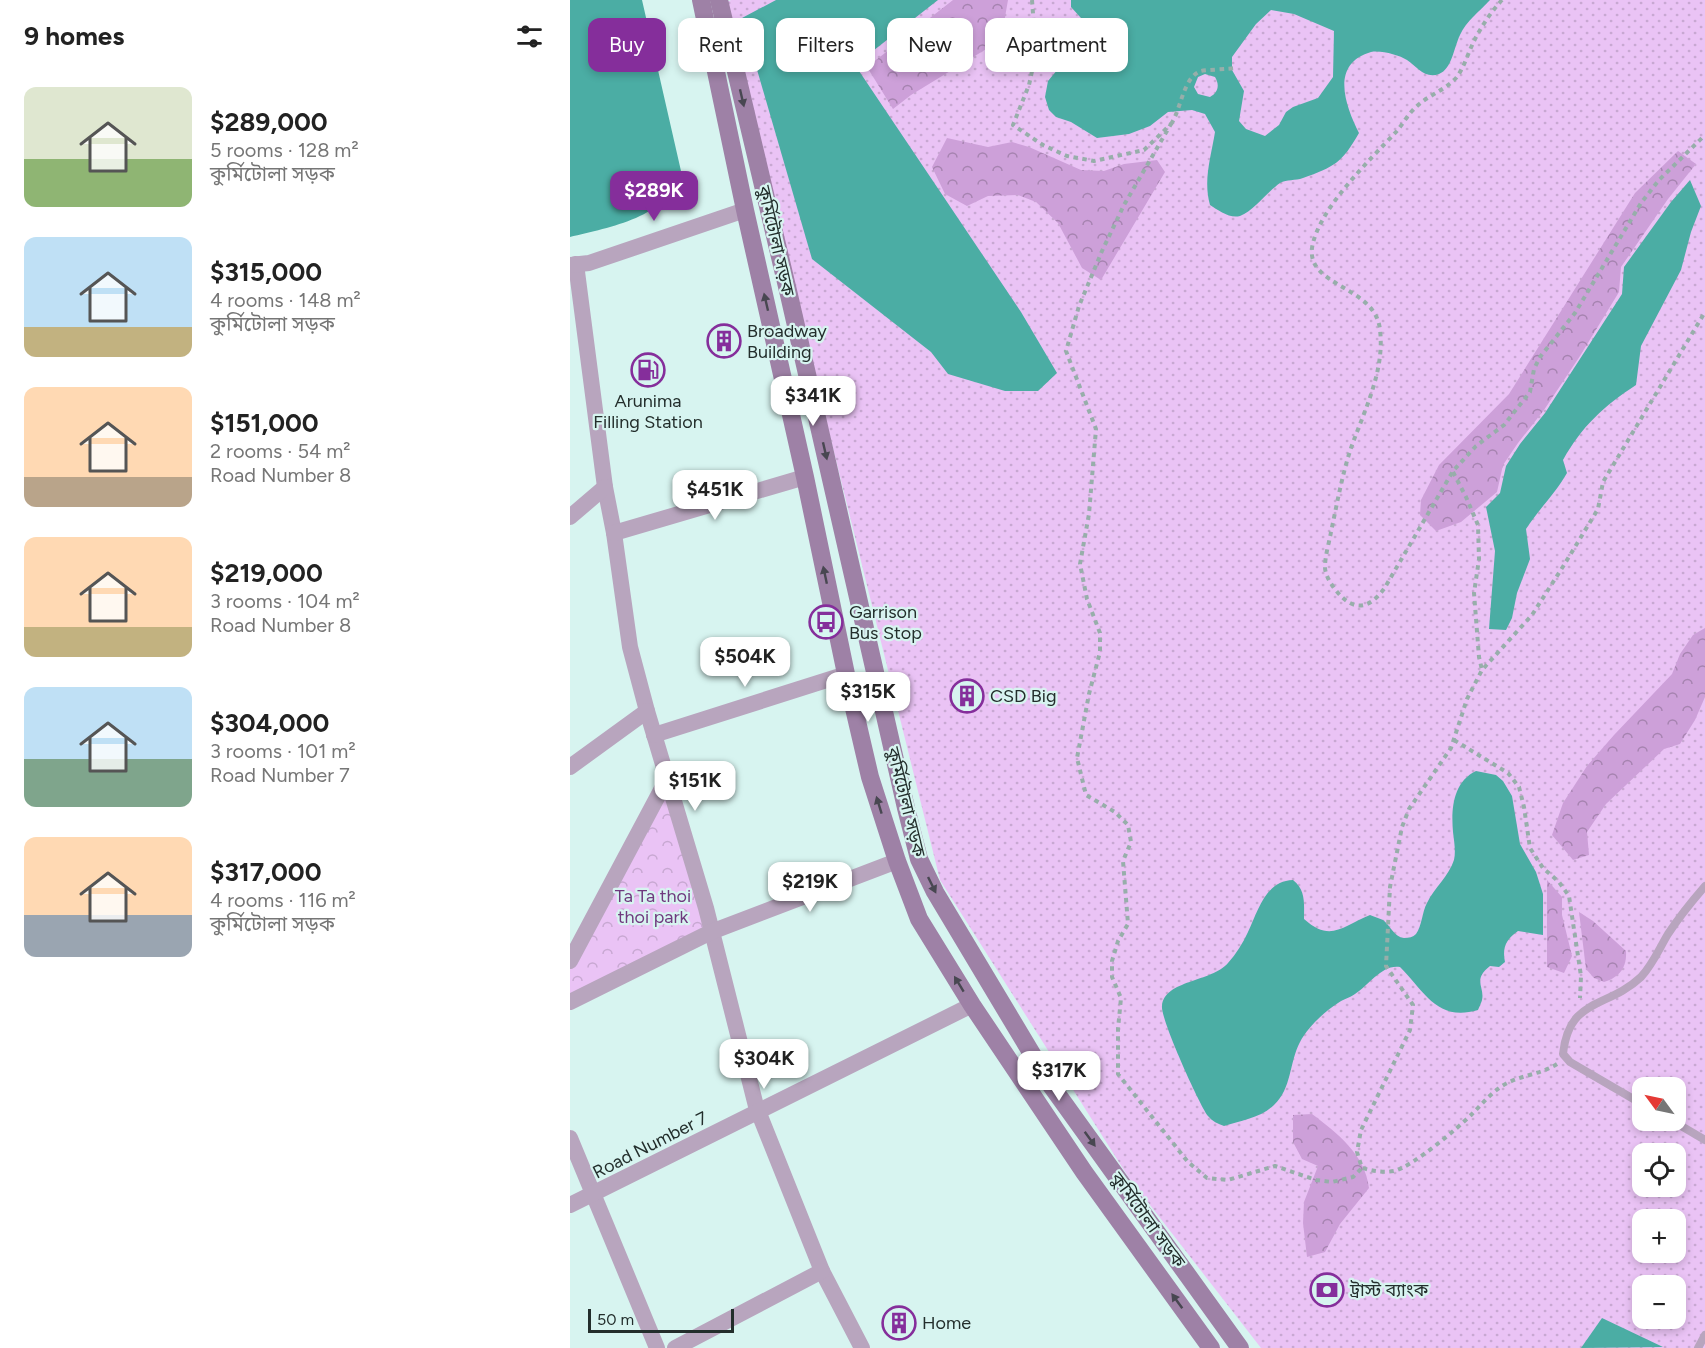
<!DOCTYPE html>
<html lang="en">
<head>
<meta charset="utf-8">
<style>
  body { margin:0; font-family:Figtree,"Noto Sans Bengali",sans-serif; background:#f2f2f2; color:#222; height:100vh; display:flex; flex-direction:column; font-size:22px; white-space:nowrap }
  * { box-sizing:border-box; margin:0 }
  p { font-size:20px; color:#767676 }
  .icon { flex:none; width:33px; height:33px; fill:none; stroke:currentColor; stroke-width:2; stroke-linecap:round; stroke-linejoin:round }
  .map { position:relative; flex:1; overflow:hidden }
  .drawer { display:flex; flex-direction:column; background:#fff; width:570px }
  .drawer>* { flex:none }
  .guide { position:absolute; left:18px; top:18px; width:570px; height:54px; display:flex; gap:12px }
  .needle { width:39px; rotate:303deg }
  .buttons { position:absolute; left:1062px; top:1077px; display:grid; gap:12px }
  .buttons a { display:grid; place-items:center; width:54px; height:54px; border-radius:12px; background:#fff; box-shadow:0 3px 9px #0003; font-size:30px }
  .scale { position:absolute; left:18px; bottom:15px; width:146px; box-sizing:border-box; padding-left:6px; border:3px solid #232e2c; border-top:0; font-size:16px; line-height:21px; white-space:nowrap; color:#232e2c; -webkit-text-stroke:4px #d7f4f0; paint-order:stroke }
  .price { position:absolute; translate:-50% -51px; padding:0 14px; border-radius:12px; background:#fff; color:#222; font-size:20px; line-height:39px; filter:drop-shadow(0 2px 3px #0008) }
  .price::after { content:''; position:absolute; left:50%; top:36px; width:18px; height:14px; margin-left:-9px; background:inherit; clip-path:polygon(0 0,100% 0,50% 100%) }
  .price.active { background:#852e9b; color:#fff }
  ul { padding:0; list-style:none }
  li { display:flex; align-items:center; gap:18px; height:150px; padding:0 24px }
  li span { display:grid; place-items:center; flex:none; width:168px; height:120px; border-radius:12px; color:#555 }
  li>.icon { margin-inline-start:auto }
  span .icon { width:72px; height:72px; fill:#fffc; stroke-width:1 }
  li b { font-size:26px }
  h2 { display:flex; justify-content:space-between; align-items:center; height:72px; padding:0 24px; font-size:26px }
  .chip { padding:0 21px; border-radius:12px; background:#fff; box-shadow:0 3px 9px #0003; font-size:21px; line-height:54px }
  .chip.active { background:#852e9b; color:#fff }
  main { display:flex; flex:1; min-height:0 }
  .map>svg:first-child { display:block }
</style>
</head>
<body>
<main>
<section class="drawer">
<h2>9 homes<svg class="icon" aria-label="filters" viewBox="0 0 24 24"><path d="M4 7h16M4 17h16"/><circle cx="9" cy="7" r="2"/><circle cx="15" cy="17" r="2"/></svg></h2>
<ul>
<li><span style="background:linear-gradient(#dfe7d0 60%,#8fb573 0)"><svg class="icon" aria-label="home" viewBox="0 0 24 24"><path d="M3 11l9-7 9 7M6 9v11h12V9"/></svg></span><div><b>$289,000</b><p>5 rooms · 128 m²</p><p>কুর্মিটোলা সড়ক</p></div></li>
<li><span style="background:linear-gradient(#bfe0f5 75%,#c2b280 0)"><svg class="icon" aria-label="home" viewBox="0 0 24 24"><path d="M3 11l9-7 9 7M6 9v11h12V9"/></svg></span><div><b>$315,000</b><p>4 rooms · 148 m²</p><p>কুর্মিটোলা সড়ক</p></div></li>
<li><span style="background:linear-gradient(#ffd9b3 75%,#b9a48a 0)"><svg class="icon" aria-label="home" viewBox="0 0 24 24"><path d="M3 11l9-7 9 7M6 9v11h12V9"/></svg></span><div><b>$151,000</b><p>2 rooms · 54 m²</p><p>Road Number 8</p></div></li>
<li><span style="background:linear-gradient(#ffd9b3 75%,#c2b280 0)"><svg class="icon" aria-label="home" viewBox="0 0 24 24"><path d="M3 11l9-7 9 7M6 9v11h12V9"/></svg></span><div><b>$219,000</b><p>3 rooms · 104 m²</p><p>Road Number 8</p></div></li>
<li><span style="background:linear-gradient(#bfe0f5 60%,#7fa58c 0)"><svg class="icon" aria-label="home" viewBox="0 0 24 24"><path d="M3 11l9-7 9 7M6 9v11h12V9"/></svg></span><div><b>$304,000</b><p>3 rooms · 101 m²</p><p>Road Number 7</p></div></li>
<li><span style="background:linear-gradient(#ffd9b3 65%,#9aa5b1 0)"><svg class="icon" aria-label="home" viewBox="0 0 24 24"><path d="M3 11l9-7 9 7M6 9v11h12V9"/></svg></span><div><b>$317,000</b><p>4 rooms · 116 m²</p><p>কুর্মিটোলা সড়ক</p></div></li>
</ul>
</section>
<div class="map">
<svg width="1135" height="1348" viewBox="0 0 1135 1348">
  <defs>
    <pattern id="grass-dots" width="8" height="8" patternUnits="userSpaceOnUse" patternTransform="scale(1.5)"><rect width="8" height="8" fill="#eac3f5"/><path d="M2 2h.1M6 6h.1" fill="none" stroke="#c8a8d2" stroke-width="1.8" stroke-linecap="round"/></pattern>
    <pattern id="forest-crowns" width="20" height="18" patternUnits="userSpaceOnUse" patternTransform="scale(1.5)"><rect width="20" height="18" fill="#cda0d9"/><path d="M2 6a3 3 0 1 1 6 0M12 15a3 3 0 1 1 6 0" fill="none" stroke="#a683b0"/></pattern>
    <pattern id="park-crowns" width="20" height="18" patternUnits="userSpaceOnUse" patternTransform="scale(1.5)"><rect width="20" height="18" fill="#eac3f5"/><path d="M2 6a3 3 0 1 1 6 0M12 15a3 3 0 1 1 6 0" fill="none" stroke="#c8a8d2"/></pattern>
  </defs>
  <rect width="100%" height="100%" fill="#d7f4f0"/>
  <!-- grass -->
  <path fill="url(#grass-dots)" fill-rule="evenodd" d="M161 0H1135V1348H691L559 1178 370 880 153 4ZM1072 1088H1106V1120H1072ZM1072 1154H1106V1186H1072ZM1072 1220H1106V1252H1072ZM1072 1286H1106V1318H1072Z"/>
  <!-- forest -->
  <g fill="url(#forest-crowns)">
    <polygon points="383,0 438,0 431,40 341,95 323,109 297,67"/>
    <polygon points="377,138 418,147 442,142 459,147 511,170 534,171 554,164 587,160 595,172 531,280 512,268 488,223 466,202 448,195 418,196 397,206 375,194 362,167"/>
    <polygon points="1108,151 1126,164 1098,199 1051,267 1049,292 1010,356 974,410 948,443 933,465 927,492 891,522 866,531 850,515 851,500 869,465 939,394 1065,193"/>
    <polygon points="1135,628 1135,697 1125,720 1110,744 1094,749 1036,804 1017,832 1019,855 1003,860 982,835 993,803 1017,766 1044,735 1102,674 1110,654 1123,635"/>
    <polygon points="977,880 992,897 992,915 1002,956 994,973 977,967"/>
    <path d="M1009 912 1023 921 1056 951C1057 967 1050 977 1034 982L1024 978 1016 969Z"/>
    <path d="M742 1114C767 1133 795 1154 799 1188L770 1224 755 1252 737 1257 733 1223 734 1202 748 1166 732 1159 723 1142V1115Z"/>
  </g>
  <!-- park -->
  <polygon fill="url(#park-crowns)" points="95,792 135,928 0,996 0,969"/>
  <!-- water -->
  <g fill="#4bada4" fill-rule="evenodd">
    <path d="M0 0H72L111 171C99 218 40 227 0 237Z"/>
    <polygon points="206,0 368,0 285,65 451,312 487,373 468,391 435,391 378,374 361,352 242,259 172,18"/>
    <path d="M501 0H920C910 11 896 21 890 35 884 47 882 69 869 74 855 79 847 67 837 60 829 55 811 50 801 52 759 64 776 107 789 133 772 163 764 167 733 178 725 181 717 179 710 183 697 192 684 211 670 216 660 219 648 210 640 205 633 180 641 157 645 132L635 114 622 110 598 112 580 126 559 134 527 138 501 122 486 117 479 110 475 97 478 81 488 69 500 64 517 46 521 29 501 7ZM701 10 724 14 764 31 763 77 748 98 723 107 716 112 709 125 695 136 676 129 669 121 674 91 662 70V57L686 24ZM635 74 645 77C650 85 648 93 640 97L628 94 624 87 628 77Z"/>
    <path d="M1120 180 1131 206 1121 232 1111 270 1071 346 1066 385C1034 406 1012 426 993 460L997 473C985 494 969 509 956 529L960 559 947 593 942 618 936 630 919 629 925 551 916 507 930 493 936 466 950 444 975 413 1052 294 1054 267 1101 202Z"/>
    <path d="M906 771 926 775 933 781 942 796 950 844 966 872 973 894V935L948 931C936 939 932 948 935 962L929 967 920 966C902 980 915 987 912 1000 912 1001 908 1010 908 1010 867 1022 855 992 830 967 812 964 799 985 785 994 780 998 773 999 768 1003 754 1012 738 1027 730 1042 719 1063 722 1088 704 1105 691 1118 670 1121 654 1126 648 1124 642 1121 638 1116 630 1106 590 1018 592 1006 594 980 642 982 658 963 666 954 673 943 678 932 688 911 695 881 723 880 736 890 734 904 734 919 761 943 772 926 800 915 804 917 809 918 813 920 820 925 824 937 834 938 839 938 843 937 846 934 852 926 852 912 857 903 864 888 879 876 884 860 886 851 884 841 883 832 881 809 883 782 906 771Z"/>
    <polygon points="1032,1318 1093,1347 1011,1348"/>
  </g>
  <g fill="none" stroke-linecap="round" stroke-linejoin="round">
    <!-- path -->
    <g stroke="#97aeaa" stroke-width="4" stroke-dasharray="4.5 4.5" stroke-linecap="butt">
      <polyline points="462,0 466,53 459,85 443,125 473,145 497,156 524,161 574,150 601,124 554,205 532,251 509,306 496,351 526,429 519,514 510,564 517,599 530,633 530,652 519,694 507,758 516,795 545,812 558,825 561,842 553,861 558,924 548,941 542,961 542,977 551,998 548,1029 548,1074 618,1162 637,1178 658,1180 705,1166 746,1180 762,1182 783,1177 792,1168"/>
      <path d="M932 0C921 12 911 27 904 41 898 53 894 68 886 78 874 91 858 95 846 107 838 114 833 124 826 132 800 160 748 209 742 248 737 287 806 286 810 330 815 371 794 411 781 448 772 475 767 504 761 532 759 543 755 556 755 567 755 579 770 598 780 603 795 611 806 599 814 589L883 471 906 446 934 425 960 392 964 369 970 357 1005 313 1071 203 1089 180 1135 135"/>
      <path d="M601 124C611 110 613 77 631 71 634 70 660 69 665 68"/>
      <polyline points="883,472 896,497 908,525 909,559 904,593 909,657 912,670"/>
      <polyline points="884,740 938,773 949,787 954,807 960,848 973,868 989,882 999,896 1011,976 1010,998"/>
      <path d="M987 1064C970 1075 949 1075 932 1086 920 1094 912 1104 902 1114 888 1128 842 1167 824 1171 813 1173 803 1171 792 1168L787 1152 791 1130 840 1030 843 1005 816 966 820 887 832 827 839 809 881 748 897 699 912 670 962 615 994 565 1028 509 1033 482 1135 312"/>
    </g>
    <!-- service -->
    <g stroke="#b8a5be" stroke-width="8">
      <path d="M1072 1104 1000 1062 993 1054C999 997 1037 1009 1071 977 1083 964 1089 949 1098 934 1109 917 1122 901 1135 886"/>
      <polyline points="1101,1120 1135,1140"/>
      <polyline points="1128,1348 1135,1335"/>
    </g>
    <!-- minor -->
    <g stroke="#b8a5be" stroke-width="16">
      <polyline points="6,264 35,487 44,533 60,647 77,711 136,908 186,1106 252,1271 292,1348"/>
      <polyline points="0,265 19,263 175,210"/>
      <polyline points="0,517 35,487"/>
      <polyline points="44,533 235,477"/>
      <polyline points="84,735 276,674"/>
      <polyline points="0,767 77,711"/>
      <polyline points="0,961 97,779"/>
      <polyline points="0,1002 141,932 327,861"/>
      <polyline points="0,1138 87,1348"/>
      <polyline points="0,1205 402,1005"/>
      <polyline points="105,1348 252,1271"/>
    </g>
    <!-- secondary -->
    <g stroke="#9e81a6" stroke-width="18">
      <polyline points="131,0 175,210 235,477 276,674 300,777 327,861 349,919 402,1005 514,1172 641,1348"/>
      <polyline points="149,0 219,295 336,808 349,859 365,892 480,1084 670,1348"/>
    </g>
  </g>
  <!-- one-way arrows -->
  <defs><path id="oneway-solid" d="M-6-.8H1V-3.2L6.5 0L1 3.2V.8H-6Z" transform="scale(1.5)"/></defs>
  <g fill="#484751">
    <use href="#oneway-solid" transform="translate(172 98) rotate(77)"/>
    <use href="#oneway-solid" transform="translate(196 302) rotate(-103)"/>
    <use href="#oneway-solid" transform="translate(255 451) rotate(77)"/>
    <use href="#oneway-solid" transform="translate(255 575) rotate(-102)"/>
    <use href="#oneway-solid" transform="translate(309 805) rotate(-107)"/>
    <use href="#oneway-solid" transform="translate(362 885) rotate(64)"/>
    <use href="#oneway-solid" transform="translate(389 984) rotate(-121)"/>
    <use href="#oneway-solid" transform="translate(520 1139) rotate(54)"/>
    <use href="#oneway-solid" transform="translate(607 1301) rotate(-126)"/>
  </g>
  <!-- icons -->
  <defs>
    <symbol id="building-ring" viewBox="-11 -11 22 22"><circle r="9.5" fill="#d7f4f0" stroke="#852e9b" stroke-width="1.5"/><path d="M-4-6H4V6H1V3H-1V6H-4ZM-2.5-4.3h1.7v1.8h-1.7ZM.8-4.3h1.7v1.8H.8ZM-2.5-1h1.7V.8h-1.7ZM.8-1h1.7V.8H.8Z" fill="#852e9b"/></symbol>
    <symbol id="fuel-ring" viewBox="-11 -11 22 22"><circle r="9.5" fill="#d7f4f0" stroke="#852e9b" stroke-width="1.5"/><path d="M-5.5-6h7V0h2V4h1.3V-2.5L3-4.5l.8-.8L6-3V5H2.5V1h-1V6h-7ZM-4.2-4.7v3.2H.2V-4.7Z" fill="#852e9b"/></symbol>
    <symbol id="bus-ring" viewBox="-11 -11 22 22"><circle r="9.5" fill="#d7f4f0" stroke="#852e9b" stroke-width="1.5"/><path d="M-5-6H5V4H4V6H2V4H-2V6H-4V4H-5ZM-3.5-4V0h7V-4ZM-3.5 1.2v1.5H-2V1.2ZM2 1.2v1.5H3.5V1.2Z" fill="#852e9b"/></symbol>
    <symbol id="bank-ring" viewBox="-11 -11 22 22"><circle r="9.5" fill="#d7f4f0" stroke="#852e9b" stroke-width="1.5"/><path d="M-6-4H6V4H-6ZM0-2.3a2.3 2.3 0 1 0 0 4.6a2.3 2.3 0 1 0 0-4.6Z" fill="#852e9b"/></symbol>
  </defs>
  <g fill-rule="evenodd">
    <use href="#building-ring" x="135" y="322" width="38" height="38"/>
    <use href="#fuel-ring" x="59" y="351" width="38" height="38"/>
    <use href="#bus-ring" x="237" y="603" width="38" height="38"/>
    <use href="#building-ring" x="378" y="677" width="38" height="38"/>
    <use href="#bank-ring" x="738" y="1271" width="38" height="38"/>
    <use href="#building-ring" x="310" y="1304" width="38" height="38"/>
  </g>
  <g text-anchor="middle" stroke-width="4.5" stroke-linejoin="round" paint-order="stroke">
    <!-- street labels -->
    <g font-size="18" fill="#232e2c" stroke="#d7f4f0">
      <text transform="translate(206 241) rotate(77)" y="6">কুর্মিটোলা সড়ক</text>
      <text transform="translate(336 802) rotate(76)" y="6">কুর্মিটোলা সড়ক</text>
      <text transform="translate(80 1145) rotate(-27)" y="6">Road Number 7</text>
      <text transform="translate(578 1220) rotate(54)" y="6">কুর্মিটোলা সড়ক</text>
    </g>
    <!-- poi labels -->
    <g font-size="18" fill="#232e2c" stroke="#d7f4f0" text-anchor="start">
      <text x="177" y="337">Broadway<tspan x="177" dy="21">Building</tspan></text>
      <text x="78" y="407" text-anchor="middle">Arunima<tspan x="78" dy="21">Filling Station</tspan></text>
      <text x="279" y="618">Garrison<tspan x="279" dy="21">Bus Stop</tspan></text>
      <text x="420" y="702">CSD Big</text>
      <text x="780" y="1296">ট্রাস্ট ব্যাংক</text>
      <text x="352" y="1329">Home</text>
    </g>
    <!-- park labels -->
    <g font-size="18" fill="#6f397e" stroke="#d7f4f0">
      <text x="83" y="902">Ta Ta thoi<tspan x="83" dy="21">thoi park</tspan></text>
    </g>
  </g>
</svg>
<div class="buttons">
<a><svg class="needle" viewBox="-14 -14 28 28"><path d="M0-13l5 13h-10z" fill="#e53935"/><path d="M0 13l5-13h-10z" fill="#767676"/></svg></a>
<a><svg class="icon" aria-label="locate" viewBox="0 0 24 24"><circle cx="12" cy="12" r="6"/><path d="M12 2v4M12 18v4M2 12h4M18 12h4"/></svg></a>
<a>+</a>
<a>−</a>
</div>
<div class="scale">50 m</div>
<b class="price active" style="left:84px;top:222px">$289K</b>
<b class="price" style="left:243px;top:427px">$341K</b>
<b class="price" style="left:145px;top:521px">$451K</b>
<b class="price" style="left:175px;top:688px">$504K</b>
<b class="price" style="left:298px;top:723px">$315K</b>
<b class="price" style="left:125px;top:812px">$151K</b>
<b class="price" style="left:240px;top:913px">$219K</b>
<b class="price" style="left:194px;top:1090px">$304K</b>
<b class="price" style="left:489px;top:1102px">$317K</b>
<div class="guide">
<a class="chip active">Buy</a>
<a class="chip">Rent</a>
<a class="chip">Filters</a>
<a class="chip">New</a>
<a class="chip">Apartment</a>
</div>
</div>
</main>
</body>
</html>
